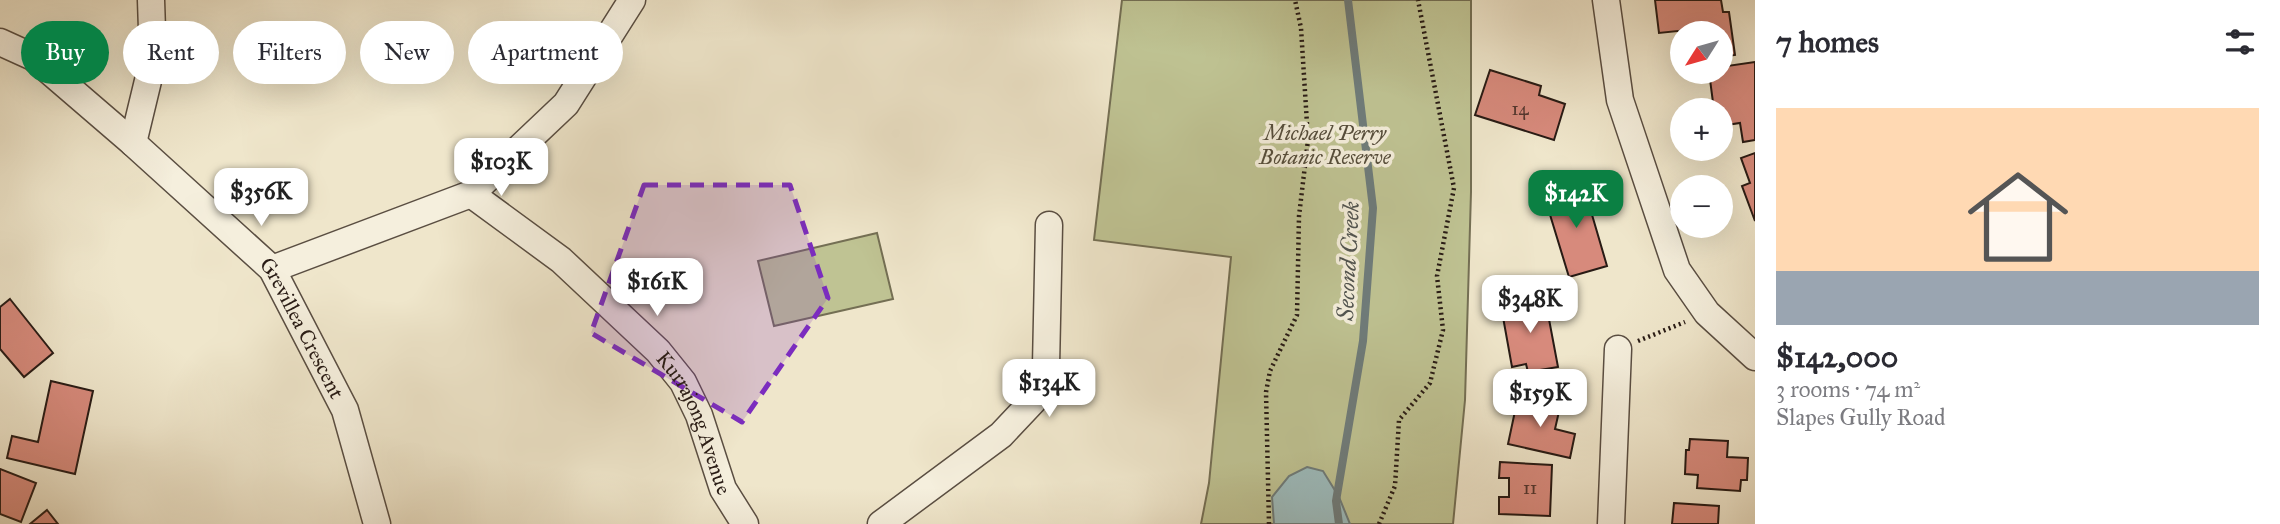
<!DOCTYPE html>
<html lang="en">
<head>
<meta charset="utf-8">
<style>
  body { margin:0; font-family:"IM FELL Great Primer",serif; background:#f7f7f7; color:#2b2b33; height:100vh; display:flex; flex-direction:column; font-size:26px; white-space:nowrap }
  * { box-sizing:border-box; margin:0 }
  p { font-size:23px; color:#7c7c81 }
  .icon { flex:none; width:38px; height:38px; fill:none; stroke:currentColor; stroke-width:2; stroke-linecap:round; stroke-linejoin:round }
  .map { position:relative; flex:1; overflow:hidden }
  .details { display:flex; flex-direction:column; background:#fff; width:525px }
  .details>* { flex:none }
  .banner { position:absolute; left:21px; top:21px; width:665px; height:63px; display:flex; gap:14px }
  .needle { width:46px; rotate:233deg }
  .controls { position:absolute; left:1670px; top:21px; display:grid; gap:14px }
  .controls a { display:grid; place-items:center; width:63px; height:63px; border-radius:50%; background:#fff; box-shadow:0 7px 28px #0002; font-size:35px }
  .price { position:absolute; translate:-50% -60px; padding:0 16px; border-radius:14px; background:#fff; color:#222; font-size:23px; line-height:46px; filter:drop-shadow(0 2px 4px #0008) }
  .price::after { content:''; position:absolute; left:50%; top:42px; width:21px; height:16px; margin-left:-10px; background:inherit; clip-path:polygon(0 0,100% 0,50% 100%) }
  .price.on { background:#0b8043; color:#fff }
  ul { padding:0; list-style:none }
  li { display:grid; align-content:center; gap:14px; height:371px; padding:0 21px }
  li span { display:grid; place-items:center; height:217px; border-radius:0px; color:#555 }
  li>.icon { margin-inline-start:auto }
  span .icon { width:126px; height:126px; fill:#fffc; stroke-width:1 }
  li b { font-size:30px }
  h2 { display:flex; justify-content:space-between; align-items:center; height:84px; padding:0 21px; font-size:30px }
  .tag { padding:0 24px; border-radius:32px; background:#fff; box-shadow:0 7px 28px #0002; font-size:24px; line-height:63px }
  .tag.on { background:#0b8043; color:#fff }
  main { display:flex; flex:1; min-height:0 }
  .map>svg:first-child { display:block }
</style>
</head>
<body>
<main>
<div class="map">
<svg width="1755" height="524" viewBox="0 0 1755 524">
  <rect width="100%" height="100%" fill="#efe6cb"/>
  <filter id="stains"><feTurbulence type="fractalNoise" baseFrequency=".00286" numOctaves="4"/><feColorMatrix values="0 0 0 0 .2 0 0 0 0 .09 0 0 0 0 .02 0 0 0 .5 -.17"/></filter>
  <radialGradient id="worn" r=".72"><stop offset=".6" stop-color="#630" stop-opacity="0"/><stop offset="1" stop-color="#630" stop-opacity=".3"/></radialGradient>
  <!-- green -->
  <g fill="#bfc393" stroke="#746f54" stroke-width="2">
    <polygon points="1122,0 1471,0 1471,192 1465,400 1453,524 1201,524 1209,483 1231,257 1094,240"/>
    <polygon points="877,233 893,299 774,326 758,261"/>
  </g>
  <!-- water -->
  <polygon fill="#9dbdbf" stroke="#6e7c7b" stroke-width="2" points="1307,467 1323,471 1339,497 1350,524 1274,524 1272,497 1289,476"/>
  <g fill="none" stroke-linecap="round" stroke-linejoin="round">
    <!-- stream -->
    <polyline stroke="#6e7c7b" stroke-width="8" points="1339,524 1336,501 1363,341 1373,208 1348,0"/>
  </g>
  <!-- building -->
  <g fill="#d78a7c" stroke="#281b15" stroke-width="2">
    <polygon points="1655,0 1721,0 1723,12 1729,12 1735,55 1720,57 1720,33 1688,33 1687,30 1659,33"/>
    <polygon points="1755,62 1755,140 1743,142 1740,123 1720,126 1720,110 1714,110 1709,72 1720,72 1720,67"/>
    <polygon points="1490,70 1541,86 1539,95 1565,104 1554,140 1475,115"/>
    <polygon points="1755,153 1755,221 1742,186 1750,183 1741,158"/>
    <polygon points="1583,184 1607,266 1569,277 1544,195"/>
    <polygon points="1545,298 1558,367 1528,372 1526,364 1512,367 1501,306"/>
    <polygon points="10,299 53,353 24,377 0,349 0,307"/>
    <polygon points="51,381 93,391 75,474 7,458 12,436 38,442"/>
    <polygon points="1518,397 1560,407 1555,429 1575,434 1570,458 1508,444"/>
    <polygon points="1690,439 1728,441 1727,457 1748,458 1747,480 1741,480 1740,491 1697,488 1698,475 1685,474 1686,450 1689,450"/>
    <polygon points="1500,462 1552,465 1550,516 1499,514 1499,497 1509,497 1509,478 1499,478"/>
    <polygon points="0,469 36,483 21,522 0,514"/>
    <polygon points="1674,503 1719,506 1718,524 1672,524"/>
    <polygon points="47,510 58,524 30,524"/>
  </g>
  <g fill="none" stroke-linecap="round" stroke-linejoin="round">
    <defs>
      <g id="minor">
        <polyline points="1606,0 1620,100 1677,270 1707,313 1755,357"/>
        <path id="s1" d="M0 42 33 57 133 143 272 269 345 410 377 524"/>
        <polyline points="133,143 153,60 151,0"/>
        <path id="s2" d="M471 194 561 260 658 351 683 382 699 415 723 489 745 524"/>
        <polyline points="272,269 471,194 566,104 632,0"/>
        <polyline points="881,524 1001,435 1033,401 1046,366 1049,225"/>
        <polyline points="1611,524 1618,349"/>
      </g>
    </defs>
    <!-- minor casing -->
    <use href="#minor" stroke="#5a4e42" stroke-width="29"/>
    <!-- path -->
    <g stroke="#281b15" stroke-width="4.5" stroke-dasharray="2 3.5" stroke-linecap="butt">
      <polyline points="1638,341 1685,322"/>
      <polyline points="1269,524 1266,392 1270,371 1297,315 1299,216 1308,140 1301,28 1295,0"/>
      <polyline points="1379,524 1395,486 1399,420 1430,383 1443,330 1437,276 1454,188 1418,0"/>
    </g>
    <!-- minor -->
    <use href="#minor" stroke="#f5efdd" stroke-width="26"/>
  </g>
  <!-- marked area -->
  <path fill="#7b2cbf" fill-opacity="0.2" stroke="#7b2cbf" stroke-width="5" stroke-dasharray="14 9" stroke-linejoin="round" d="M644 185H790L828 298 742 422 591 333Z"/>
  <g text-anchor="middle" stroke-width="7" stroke-linejoin="round" paint-order="stroke">
    <!-- number labels -->
    <g font-size="18" fill="#54372f">
      <text x="1520" y="115">14</text>
      <text x="1530" y="494">11</text>
    </g>
    <!-- park labels -->
    <g font-size="21" font-style="italic" fill="#554d3b" stroke="#f5efdd">
      <text x="1325" y="140">Michael Perry<tspan x="1325" dy="24">Botanic Reserve</tspan></text>
    </g>
    <!-- street labels -->
    <g font-size="21" fill="#281b15" stroke="#f5efdd">
      <text dy="7" stroke="none"><textPath href="#s1" startOffset="422">Grevillea Crescent</textPath></text>
      <text dy="7" stroke="none"><textPath href="#s2" startOffset="326">Kurrajong Avenue</textPath></text>
    </g>
    <!-- water labels -->
    <g font-size="23" font-style="italic" fill="#515450" stroke="#f5efdd">
      <text transform="translate(1348 261) rotate(-87)" y="8">Second Creek</text>
    </g>
  </g>
  <rect width="100%" height="100%" filter="url(#stains)"/>
  <rect width="100%" height="100%" fill="url(#worn)"/>
</svg>
<div class="controls">
<a><svg class="needle" viewBox="-14 -14 28 28"><path d="M0-13l5 13h-10z" fill="#e53935"/><path d="M0 13l5-13h-10z" fill="#7c7c81"/></svg></a>
<a>+</a>
<a>−</a>
</div>
<b class="price" style="left:501px;top:198px">$103K</b>
<b class="price" style="left:261px;top:228px">$356K</b>
<b class="price on" style="left:1576px;top:230px">$142K</b>
<b class="price" style="left:657px;top:318px">$161K</b>
<b class="price" style="left:1530px;top:335px">$348K</b>
<b class="price" style="left:1049px;top:419px">$134K</b>
<b class="price" style="left:1540px;top:429px">$159K</b>
<div class="banner">
<a class="tag on">Buy</a>
<a class="tag">Rent</a>
<a class="tag">Filters</a>
<a class="tag">New</a>
<a class="tag">Apartment</a>
</div>
</div>
<section class="details">
<h2>7 homes<svg class="icon" aria-label="filters" viewBox="0 0 24 24"><path d="M4 7h16M4 17h16"/><circle cx="9" cy="7" r="2"/><circle cx="15" cy="17" r="2"/></svg></h2>
<ul>
<li><span style="background:linear-gradient(#ffd9b3 75%,#9aa5b1 0)"><svg class="icon" aria-label="home" viewBox="0 0 24 24"><path d="M3 11l9-7 9 7M6 9v11h12V9"/></svg></span><div><b>$142,000</b><p>3 rooms · 74 m²</p><p>Slapes Gully Road</p></div></li>
</ul>
</section>
</main>
</body>
</html>
